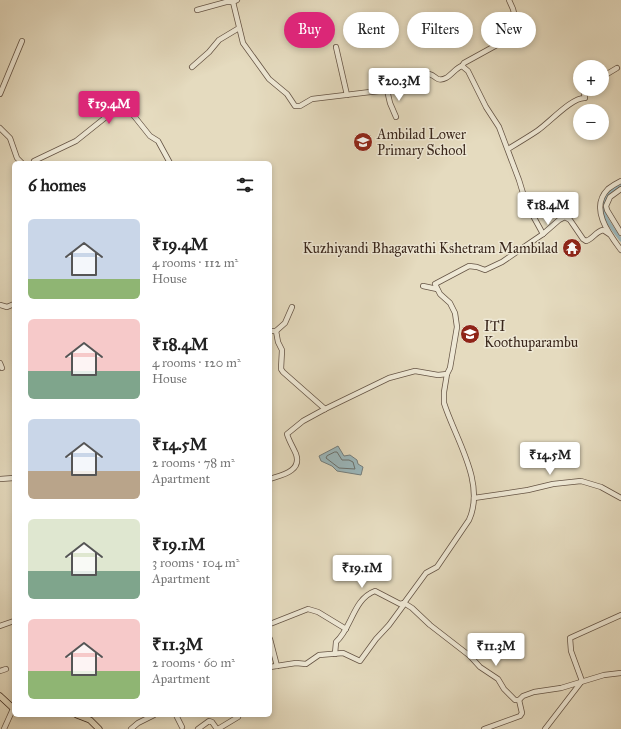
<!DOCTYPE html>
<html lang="en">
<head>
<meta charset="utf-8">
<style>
  body { margin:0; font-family:"IM FELL Great Primer",serif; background:#f2f2f2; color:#222; height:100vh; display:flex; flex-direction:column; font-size:15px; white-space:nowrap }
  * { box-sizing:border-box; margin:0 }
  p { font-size:13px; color:#767676 }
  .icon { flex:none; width:22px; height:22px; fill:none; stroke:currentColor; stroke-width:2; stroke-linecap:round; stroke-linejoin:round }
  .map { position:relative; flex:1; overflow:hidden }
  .drawer { position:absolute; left:12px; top:161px; width:260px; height:556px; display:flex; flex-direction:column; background:#fff; border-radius:6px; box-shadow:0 2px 6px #0003 }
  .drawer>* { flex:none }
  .hud { position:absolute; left:284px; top:12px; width:277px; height:36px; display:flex; gap:8px }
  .tools { position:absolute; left:573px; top:60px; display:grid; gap:8px }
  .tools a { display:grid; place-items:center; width:36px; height:36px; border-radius:50%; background:#fff; box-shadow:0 2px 6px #0003; font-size:20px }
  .price { position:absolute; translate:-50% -34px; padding:0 9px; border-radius:4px; background:#fff; color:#222; font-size:13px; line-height:26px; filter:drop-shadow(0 1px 2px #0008) }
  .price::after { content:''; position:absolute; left:50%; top:24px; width:12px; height:9px; margin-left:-6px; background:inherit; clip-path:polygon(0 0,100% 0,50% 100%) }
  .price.current { background:#db2777; color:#fff }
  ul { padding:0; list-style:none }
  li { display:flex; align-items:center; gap:12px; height:100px; padding:0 16px }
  li span { display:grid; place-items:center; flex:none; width:112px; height:80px; border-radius:6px; color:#555 }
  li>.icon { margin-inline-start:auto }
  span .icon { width:48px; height:48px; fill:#fffc; stroke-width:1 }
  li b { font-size:17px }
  h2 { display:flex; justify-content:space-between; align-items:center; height:48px; padding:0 16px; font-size:17px }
  .pill { padding:0 14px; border-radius:18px; background:#fff; box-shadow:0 2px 6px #0003; font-size:14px; line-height:36px }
  .pill.current { background:#db2777; color:#fff }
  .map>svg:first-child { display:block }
</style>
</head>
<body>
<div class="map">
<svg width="621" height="729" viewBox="0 0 621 729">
  <rect width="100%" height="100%" fill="#e5dbbf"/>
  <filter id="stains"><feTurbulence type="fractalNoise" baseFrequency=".005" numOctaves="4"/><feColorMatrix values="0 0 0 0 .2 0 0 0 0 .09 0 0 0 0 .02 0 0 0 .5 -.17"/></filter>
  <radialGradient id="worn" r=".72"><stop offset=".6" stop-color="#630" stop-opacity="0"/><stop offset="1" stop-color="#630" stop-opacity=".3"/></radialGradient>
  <!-- water -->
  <polygon fill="#9bb8bd" stroke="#747e7d" points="338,446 344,456 350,455 357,460 358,464 363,467 361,475 337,471 332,466 321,461 319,456"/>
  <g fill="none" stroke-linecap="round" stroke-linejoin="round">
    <!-- shore -->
    <polygon stroke="#6a706c" stroke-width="1" points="335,452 337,452 342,460 349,460 353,462 355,469 339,468 326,458 327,456"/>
    <!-- canal -->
    <path stroke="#9bb8bd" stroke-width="3.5" d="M621 184C615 189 605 195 603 203 600 214 615 232 621 240"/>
    <defs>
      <g id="minor">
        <path d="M237 0 233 2 243 43 269 79 287 94 295 106H300L312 99 387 90 398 88 429 74C434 75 435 78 438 79 448 82 454 68 462 66L468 71 486 107 499 127 519 180 526 203 543 234 502 262 485 270 477 267 469 266 435 284 440 294 450 303 455 313 457 327 450 368 447 374 438 375 415 371 389 378 325 409 303 421 287 434C289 441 293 447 296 454 302 471 282 475 270 479"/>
        <polyline points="197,10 226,2 233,2"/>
        <polyline points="336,47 347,95"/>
        <polyline points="462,66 464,63 504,41 520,37 513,9 509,0"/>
        <polyline points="192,67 209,52 219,40 239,28"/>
        <polyline points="602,77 617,68"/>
        <polyline points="387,90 390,103 396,117"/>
        <polyline points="0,94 22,41"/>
        <polyline points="0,128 10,138 17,158 22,163"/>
        <path d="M508 149C518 143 528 137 537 131 549 123 572 97 585 98L583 89"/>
        <polyline points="34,161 76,141 121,105 126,106 150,136 158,141 170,163"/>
        <path d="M621 181C617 183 612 186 608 189 589 208 609 234 621 250"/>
        <polyline points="621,189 610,197 606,206 607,210 621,233"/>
        <path d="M543 234 559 220 565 217 570 220 583 239 586 241C593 239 595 232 603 230L609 234"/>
        <polyline points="423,286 437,289"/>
        <polyline points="0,305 7,307 14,304"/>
        <polyline points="270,331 276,331 278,342 282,350 281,369 283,372 325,409"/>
        <polyline points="276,331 285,323 292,307"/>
        <polyline points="0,363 2,368"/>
        <polyline points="0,479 14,478"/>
        <polyline points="474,498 528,490 553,484 581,481 601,487 621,498"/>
        <polyline points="270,624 308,609 318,612 346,629"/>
        <polyline points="0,626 14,621"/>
        <polyline points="270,639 277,666"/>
        <path d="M335 654 336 642C352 628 353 599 375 591L400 604 404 603 412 608 430 625 470 656 480 667 498 679 504 689 515 700H519L522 713 520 716 484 729"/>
        <path d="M270 667 296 663 306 664 319 655 343 653 360 661 376 639 389 625 403 606 404 603 426 573 437 567 469 520C486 483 455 438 444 403V392L447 374"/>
        <polyline points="0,671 6,669"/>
        <polyline points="519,700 523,696 534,692 561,688 604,675 621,673"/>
        <polyline points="176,715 182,727"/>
        <polyline points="4,729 13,709"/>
        <polyline points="131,729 138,723 154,715"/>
        <polyline points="198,729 209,721 212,722 217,729"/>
        <polyline points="218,729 238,717"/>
        <polyline points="545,729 582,681 571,651 570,638 621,615"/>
      </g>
      <g id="major">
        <polyline points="0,696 14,709"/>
        <polyline points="77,715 90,720 99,729"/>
      </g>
    </defs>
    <!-- minor casing -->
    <use href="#minor" stroke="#655445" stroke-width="6"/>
    <!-- major casing -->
    <use href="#major" stroke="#3a271c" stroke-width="7"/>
    <!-- minor -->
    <use href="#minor" stroke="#eee8d5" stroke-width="4.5"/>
    <!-- major -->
    <use href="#major" stroke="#e5dbbf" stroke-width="5.5"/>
  </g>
  <!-- icons -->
  <defs>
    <symbol id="school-disc" viewBox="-11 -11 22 22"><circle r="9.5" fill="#8f2418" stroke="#eee8d5"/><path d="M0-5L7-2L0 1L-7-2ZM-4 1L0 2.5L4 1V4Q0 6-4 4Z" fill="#fff"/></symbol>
    <symbol id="temple-disc" viewBox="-11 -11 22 22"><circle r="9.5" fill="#8f2418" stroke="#eee8d5"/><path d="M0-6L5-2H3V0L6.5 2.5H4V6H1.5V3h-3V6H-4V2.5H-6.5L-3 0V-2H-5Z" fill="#fff"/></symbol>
    <symbol id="university-disc" viewBox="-11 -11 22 22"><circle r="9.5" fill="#8f2418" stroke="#eee8d5"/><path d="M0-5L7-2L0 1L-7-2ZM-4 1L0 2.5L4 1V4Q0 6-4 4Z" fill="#fff"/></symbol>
  </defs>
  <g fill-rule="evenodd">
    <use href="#school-disc" x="352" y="131" width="22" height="22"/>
    <use href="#temple-disc" x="561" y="237" width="22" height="22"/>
    <use href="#university-disc" x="459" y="323" width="22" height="22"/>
  </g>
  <g text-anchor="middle" stroke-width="3" stroke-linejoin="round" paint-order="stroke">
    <!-- poi labels -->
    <g font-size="14" fill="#3a271c" stroke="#eee8d5" text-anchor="start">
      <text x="377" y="139">Ambilad Lower<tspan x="377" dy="16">Primary School</tspan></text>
      <text x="558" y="253" text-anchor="end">Kuzhiyandi Bhagavathi Kshetram Mambilad</text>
      <text x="484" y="331">ITI<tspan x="484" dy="16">Koothuparambu</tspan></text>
    </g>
  </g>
  <rect width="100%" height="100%" filter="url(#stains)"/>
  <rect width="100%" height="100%" fill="url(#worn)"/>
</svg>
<div class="tools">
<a>+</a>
<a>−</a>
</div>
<b class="price" style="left:399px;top:102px">₹20.3M</b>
<b class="price current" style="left:109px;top:125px">₹19.4M</b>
<b class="price" style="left:548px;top:226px">₹18.4M</b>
<b class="price" style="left:550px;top:476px">₹14.5M</b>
<b class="price" style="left:362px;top:589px">₹19.1M</b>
<b class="price" style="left:496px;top:667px">₹11.3M</b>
<div class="hud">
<a class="pill current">Buy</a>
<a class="pill">Rent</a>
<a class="pill">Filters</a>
<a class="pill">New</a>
</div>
<section class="drawer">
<h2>6 homes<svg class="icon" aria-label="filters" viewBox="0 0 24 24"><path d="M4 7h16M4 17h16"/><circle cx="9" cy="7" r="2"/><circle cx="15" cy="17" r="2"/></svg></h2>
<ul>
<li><span style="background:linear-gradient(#c9d6e8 75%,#8fb573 0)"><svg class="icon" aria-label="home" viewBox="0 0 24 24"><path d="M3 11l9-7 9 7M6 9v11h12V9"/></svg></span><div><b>₹19.4M</b><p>4 rooms · 112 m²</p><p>House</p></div></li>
<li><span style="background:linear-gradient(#f6c9c9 65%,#7fa58c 0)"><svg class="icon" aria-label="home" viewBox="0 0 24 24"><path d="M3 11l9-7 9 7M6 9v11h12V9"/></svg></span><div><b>₹18.4M</b><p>4 rooms · 120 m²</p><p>House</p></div></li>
<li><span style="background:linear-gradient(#c9d6e8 65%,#b9a48a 0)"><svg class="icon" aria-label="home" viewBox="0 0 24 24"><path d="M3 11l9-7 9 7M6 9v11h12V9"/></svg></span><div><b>₹14.5M</b><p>2 rooms · 78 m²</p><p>Apartment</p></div></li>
<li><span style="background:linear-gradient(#dfe7d0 65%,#7fa58c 0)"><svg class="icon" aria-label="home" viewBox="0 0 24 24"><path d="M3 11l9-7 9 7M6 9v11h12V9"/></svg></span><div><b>₹19.1M</b><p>3 rooms · 104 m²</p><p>Apartment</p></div></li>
<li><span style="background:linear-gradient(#f6c9c9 65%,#8fb573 0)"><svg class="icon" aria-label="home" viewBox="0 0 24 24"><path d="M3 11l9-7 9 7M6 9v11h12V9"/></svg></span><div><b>₹11.3M</b><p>2 rooms · 60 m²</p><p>Apartment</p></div></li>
</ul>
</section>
</div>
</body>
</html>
